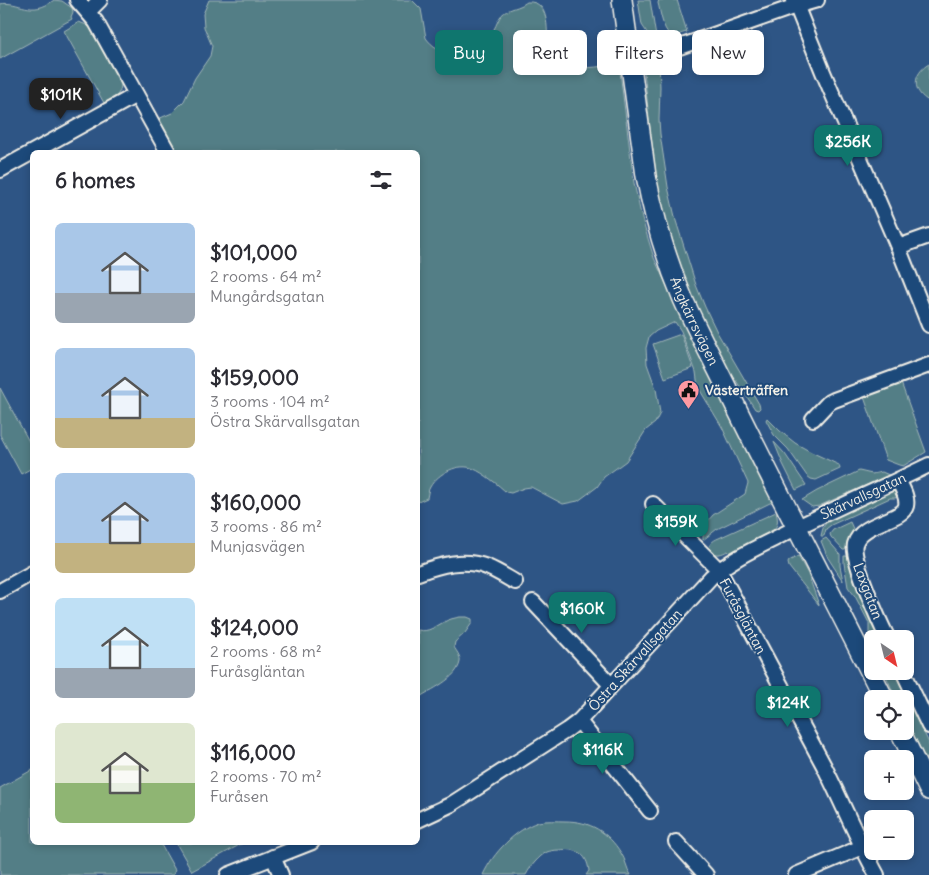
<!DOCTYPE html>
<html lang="en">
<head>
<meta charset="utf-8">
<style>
  body { margin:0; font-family:Delius,sans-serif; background:#f7f7f7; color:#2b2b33; height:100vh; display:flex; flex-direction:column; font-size:19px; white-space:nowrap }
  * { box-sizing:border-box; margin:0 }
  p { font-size:16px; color:#7c7c81 }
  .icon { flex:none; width:28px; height:28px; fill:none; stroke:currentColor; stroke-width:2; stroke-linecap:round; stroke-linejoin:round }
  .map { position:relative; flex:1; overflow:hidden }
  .details { position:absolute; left:30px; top:150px; width:390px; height:695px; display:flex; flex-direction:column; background:#fff; border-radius:8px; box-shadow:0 2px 8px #0003 }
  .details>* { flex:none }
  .banner { position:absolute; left:435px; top:30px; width:419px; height:45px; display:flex; gap:10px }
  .needle { width:32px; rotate:145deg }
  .controls { position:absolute; left:864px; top:630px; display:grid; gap:10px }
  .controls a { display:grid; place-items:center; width:50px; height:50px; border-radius:8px; background:#fff; box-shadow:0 2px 8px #0003; font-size:25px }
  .price { position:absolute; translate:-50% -42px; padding:0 11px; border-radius:10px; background:#0f766e; color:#fff; font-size:16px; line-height:32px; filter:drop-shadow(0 1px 2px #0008) }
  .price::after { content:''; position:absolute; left:50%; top:30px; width:15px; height:11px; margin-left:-8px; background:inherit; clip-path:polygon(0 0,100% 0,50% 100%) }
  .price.selected { background:#222; color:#fff }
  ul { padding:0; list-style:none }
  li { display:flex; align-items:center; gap:15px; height:125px; padding:0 25px }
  li span { display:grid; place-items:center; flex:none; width:140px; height:100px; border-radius:8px; color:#555 }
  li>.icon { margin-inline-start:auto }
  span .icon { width:60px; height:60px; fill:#fffc; stroke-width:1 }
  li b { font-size:21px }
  h2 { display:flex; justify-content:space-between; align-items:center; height:60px; padding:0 25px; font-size:21px }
  .pill { padding:0 18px; border-radius:8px; background:#fff; box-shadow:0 2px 8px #0003; font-size:18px; line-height:45px }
  .pill.selected { background:#0f766e; color:#fff }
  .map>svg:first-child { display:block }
</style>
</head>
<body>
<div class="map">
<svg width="929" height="875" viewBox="0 0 929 875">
  <rect width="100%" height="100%" fill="#2e5585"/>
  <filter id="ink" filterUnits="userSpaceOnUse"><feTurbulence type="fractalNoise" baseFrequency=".02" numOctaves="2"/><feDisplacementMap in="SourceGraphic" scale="10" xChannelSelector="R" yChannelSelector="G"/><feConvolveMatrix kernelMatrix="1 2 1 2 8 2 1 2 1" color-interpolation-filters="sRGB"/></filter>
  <g filter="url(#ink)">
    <!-- green -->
    <g fill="#527e86" stroke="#a3b8b7">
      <path d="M54 0 62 1 72 8 73 12 71 17 72 19 0 59V4C19 0 31 18 54 0Z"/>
      <path d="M209 0H412L421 9 426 38C429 42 433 46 437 48 455 54 479 47 491 34 495 29 497 22 500 17 505 10 513 9 520 6 523 5 525 3 527 2 552 0 546 35 548 48 549 52 552 58 555 61 569 73 603 66 619 64L634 183 642 219 654 258 679 312 772 502 717 529 703 540V531L706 523 713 515 745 494 748 483 722 427 698 387 696 372 681 331 675 322 656 331 649 337 646 348 647 364 656 389 660 413 655 423 646 430 626 461 604 477 597 487 578 501 563 504 531 487 524 488 511 493 506 492C500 486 482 472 474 469 459 462 438 473 430 487 428 490 428 494 427 498L418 502V152H177L158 119 172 113 184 101 195 78 210 56 212 46 204 27 203 14Z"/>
      <polygon points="638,0 650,0 656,37 648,34 642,25"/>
      <path d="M659 0H677L687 32C682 33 675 36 670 34 663 31 660 10 658 3Z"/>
      <path d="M79 22 89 26 121 84C121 96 113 98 104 103L64 31Z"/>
      <path d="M657 58 659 61 660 87 659 120 660 134 668 187 676 221 696 285 705 307 717 332 759 404 760 408 758 410 755 409C743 390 729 372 718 352 699 316 684 278 672 239 666 220 660 200 657 180 651 144 648 107 644 71L648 64Z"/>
      <path d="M929 64V101C912 92 912 74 929 64Z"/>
      <polygon points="681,334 693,368 665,378 653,344"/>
      <polygon points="900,380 926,452 903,466 899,465 886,460 863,394"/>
      <polygon points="0,388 32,447 32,468 21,474 0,435"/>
      <polygon points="767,418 780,431 795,443 811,452 839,465 840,469 816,480 811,479 807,476 788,449 774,435 766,420"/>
      <polygon points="774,442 785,454 806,485 796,490 783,464"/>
      <polygon points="859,471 872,474 882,472 889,475 819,506 812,507 802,500 817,491"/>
      <path d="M894 491 901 495 895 498H890L831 525 826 529 824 536H821C823 527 824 523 832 518L889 492Z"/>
      <path d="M776 512C777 516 778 520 777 524 774 536 741 548 730 553L728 551C725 552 722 554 719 554 713 555 706 550 711 543 713 541 716 539 719 538Z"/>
      <polygon points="850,522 854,531 851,535 845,550 843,550 831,537 830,534 833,530"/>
      <polygon points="826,538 840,554 840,566 843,581 828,558 821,541"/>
      <polygon points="798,556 808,574 819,605 789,567 788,563 789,561"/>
      <polygon points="844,556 846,556 848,557 879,639 872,639 872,643 869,635 869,623 855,596 848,587 844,563"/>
      <path d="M460 617H467L472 619V623L465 633 455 642 454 647C456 651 461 656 460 662 457 679 430 690 418 698V630C428 633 436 626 444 622 449 619 455 618 460 617Z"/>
      <polygon points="884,671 894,671 929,743 929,766 905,717 905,699 896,699"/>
      <polygon points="32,770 32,842 160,843 175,870 173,875 0,875 0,788"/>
      <path d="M565 821C590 821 608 832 621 853 626 860 626 868 631 875H586L589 871C587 853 576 848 559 850 555 850 550 851 547 852 539 856 530 867 526 875H483C493 853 515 830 538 822 546 820 557 821 565 821Z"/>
      <polygon points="176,843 243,843 192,871"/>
    </g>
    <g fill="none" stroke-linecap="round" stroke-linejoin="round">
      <defs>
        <g id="street">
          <polyline points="77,0 96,22 168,152"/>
          <polyline points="794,0 823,72 898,247 929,325"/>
          <polyline points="88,12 100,0"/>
          <polyline points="629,56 668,51 796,6 817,0"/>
          <polyline points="0,170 136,95"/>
          <polyline points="898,247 929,236"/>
          <polyline points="813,419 828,403 834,400 929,365"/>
          <path d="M653 504 719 570 824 766C842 802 857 839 877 875"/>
          <path d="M418 573C439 565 464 558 487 567 497 571 506 577 515 582"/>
          <polyline points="0,591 32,573"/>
          <polyline points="533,602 611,685"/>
          <path d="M888 639C880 623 851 559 855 544 861 522 902 521 906 506 908 497 902 488 898 480"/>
          <polyline points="903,671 929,726"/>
          <polyline points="579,721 650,811"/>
          <path d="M418 820 450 805 567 730 579 721 711 577C730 560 754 549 776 538 826 512 878 490 929 465"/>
          <polyline points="676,842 706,875"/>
          <polyline points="273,857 281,875"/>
          <polyline points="228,875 312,842"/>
          <polyline points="796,875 862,847"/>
        </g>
        <g id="secondary">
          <path id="s1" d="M622 0 646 176C654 218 666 259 683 299 698 333 717 367 733 401 782 501 834 599 884 699"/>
          <polyline points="900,731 929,790"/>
        </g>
      </defs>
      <!-- street casing -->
      <use href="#street" stroke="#f4f1e8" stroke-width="18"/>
      <!-- secondary casing -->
      <use href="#secondary" stroke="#f4f1e8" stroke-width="22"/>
      <!-- street -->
      <use href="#street" stroke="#1f4a7a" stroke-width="14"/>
      <!-- secondary -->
      <use href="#secondary" stroke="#1f4a7a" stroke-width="19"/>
    </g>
  </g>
  <!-- icons -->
  <defs>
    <symbol id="civic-pin" viewBox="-11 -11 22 30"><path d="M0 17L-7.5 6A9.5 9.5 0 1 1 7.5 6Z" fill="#ff9aa2" stroke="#1f4a7a"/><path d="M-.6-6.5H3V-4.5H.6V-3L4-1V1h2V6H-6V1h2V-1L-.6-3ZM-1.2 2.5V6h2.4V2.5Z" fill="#111"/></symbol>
  </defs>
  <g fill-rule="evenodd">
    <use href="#civic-pin" x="676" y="378" width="25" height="34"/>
  </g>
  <g text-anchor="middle" stroke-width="4" stroke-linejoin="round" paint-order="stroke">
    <!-- street labels -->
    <g font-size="14" fill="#f4f1e8" stroke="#1f4a7a">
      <text dy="5" stroke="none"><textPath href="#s1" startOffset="331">Ängkärrsvägen</textPath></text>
      <text transform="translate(863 496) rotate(-25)" y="5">Skärvallsgatan</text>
      <text transform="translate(868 591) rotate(69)" y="5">Laxgatan</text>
      <text transform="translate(743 616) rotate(62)" y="5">Furåsgläntan</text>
      <text transform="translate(635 660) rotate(-48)" y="5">Östra Skärvallsgatan</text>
    </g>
    <!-- poi labels -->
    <g font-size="14" font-weight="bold" fill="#f4f1e8" stroke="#1f4a7a" text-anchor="start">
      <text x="705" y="395">Västerträffen</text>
    </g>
  </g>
</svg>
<div class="controls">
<a><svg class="needle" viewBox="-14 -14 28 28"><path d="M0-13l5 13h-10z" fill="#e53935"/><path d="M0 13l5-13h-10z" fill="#7c7c81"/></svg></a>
<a><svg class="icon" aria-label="locate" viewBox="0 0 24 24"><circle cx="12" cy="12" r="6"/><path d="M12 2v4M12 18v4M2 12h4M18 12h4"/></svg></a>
<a>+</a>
<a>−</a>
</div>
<b class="price selected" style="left:61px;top:120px">$101K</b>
<b class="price" style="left:848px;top:167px">$256K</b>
<b class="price" style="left:676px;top:547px">$159K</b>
<b class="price" style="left:582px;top:634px">$160K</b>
<b class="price" style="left:788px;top:728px">$124K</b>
<b class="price" style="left:603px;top:775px">$116K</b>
<div class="banner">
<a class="pill selected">Buy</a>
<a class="pill">Rent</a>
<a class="pill">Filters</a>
<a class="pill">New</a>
</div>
<section class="details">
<h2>6 homes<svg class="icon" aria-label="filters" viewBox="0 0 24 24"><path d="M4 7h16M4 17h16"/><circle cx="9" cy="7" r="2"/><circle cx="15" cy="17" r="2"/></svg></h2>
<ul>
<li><span style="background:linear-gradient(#a9c7e8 70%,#9aa5b1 0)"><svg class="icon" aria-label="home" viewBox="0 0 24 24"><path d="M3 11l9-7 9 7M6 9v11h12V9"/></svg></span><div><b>$101,000</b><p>2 rooms · 64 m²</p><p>Mungårdsgatan</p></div></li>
<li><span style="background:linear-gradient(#a9c7e8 70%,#c2b280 0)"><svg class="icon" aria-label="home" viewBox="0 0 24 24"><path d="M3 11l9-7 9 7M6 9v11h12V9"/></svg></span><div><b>$159,000</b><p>3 rooms · 104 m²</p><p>Östra Skärvallsgatan</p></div></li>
<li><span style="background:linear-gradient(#a9c7e8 70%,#c2b280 0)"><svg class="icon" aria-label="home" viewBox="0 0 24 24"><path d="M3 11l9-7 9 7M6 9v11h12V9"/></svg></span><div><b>$160,000</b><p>3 rooms · 86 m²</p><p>Munjasvägen</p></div></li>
<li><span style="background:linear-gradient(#bfe0f5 70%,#9aa5b1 0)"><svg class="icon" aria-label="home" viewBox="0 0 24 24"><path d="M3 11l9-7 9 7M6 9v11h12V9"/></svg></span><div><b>$124,000</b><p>2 rooms · 68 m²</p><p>Furåsgläntan</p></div></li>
<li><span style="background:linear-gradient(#dfe7d0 60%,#8fb573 0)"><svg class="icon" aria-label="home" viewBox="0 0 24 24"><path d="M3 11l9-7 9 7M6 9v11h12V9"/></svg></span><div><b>$116,000</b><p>2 rooms · 70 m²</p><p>Furåsen</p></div></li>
</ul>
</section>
</div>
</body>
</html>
